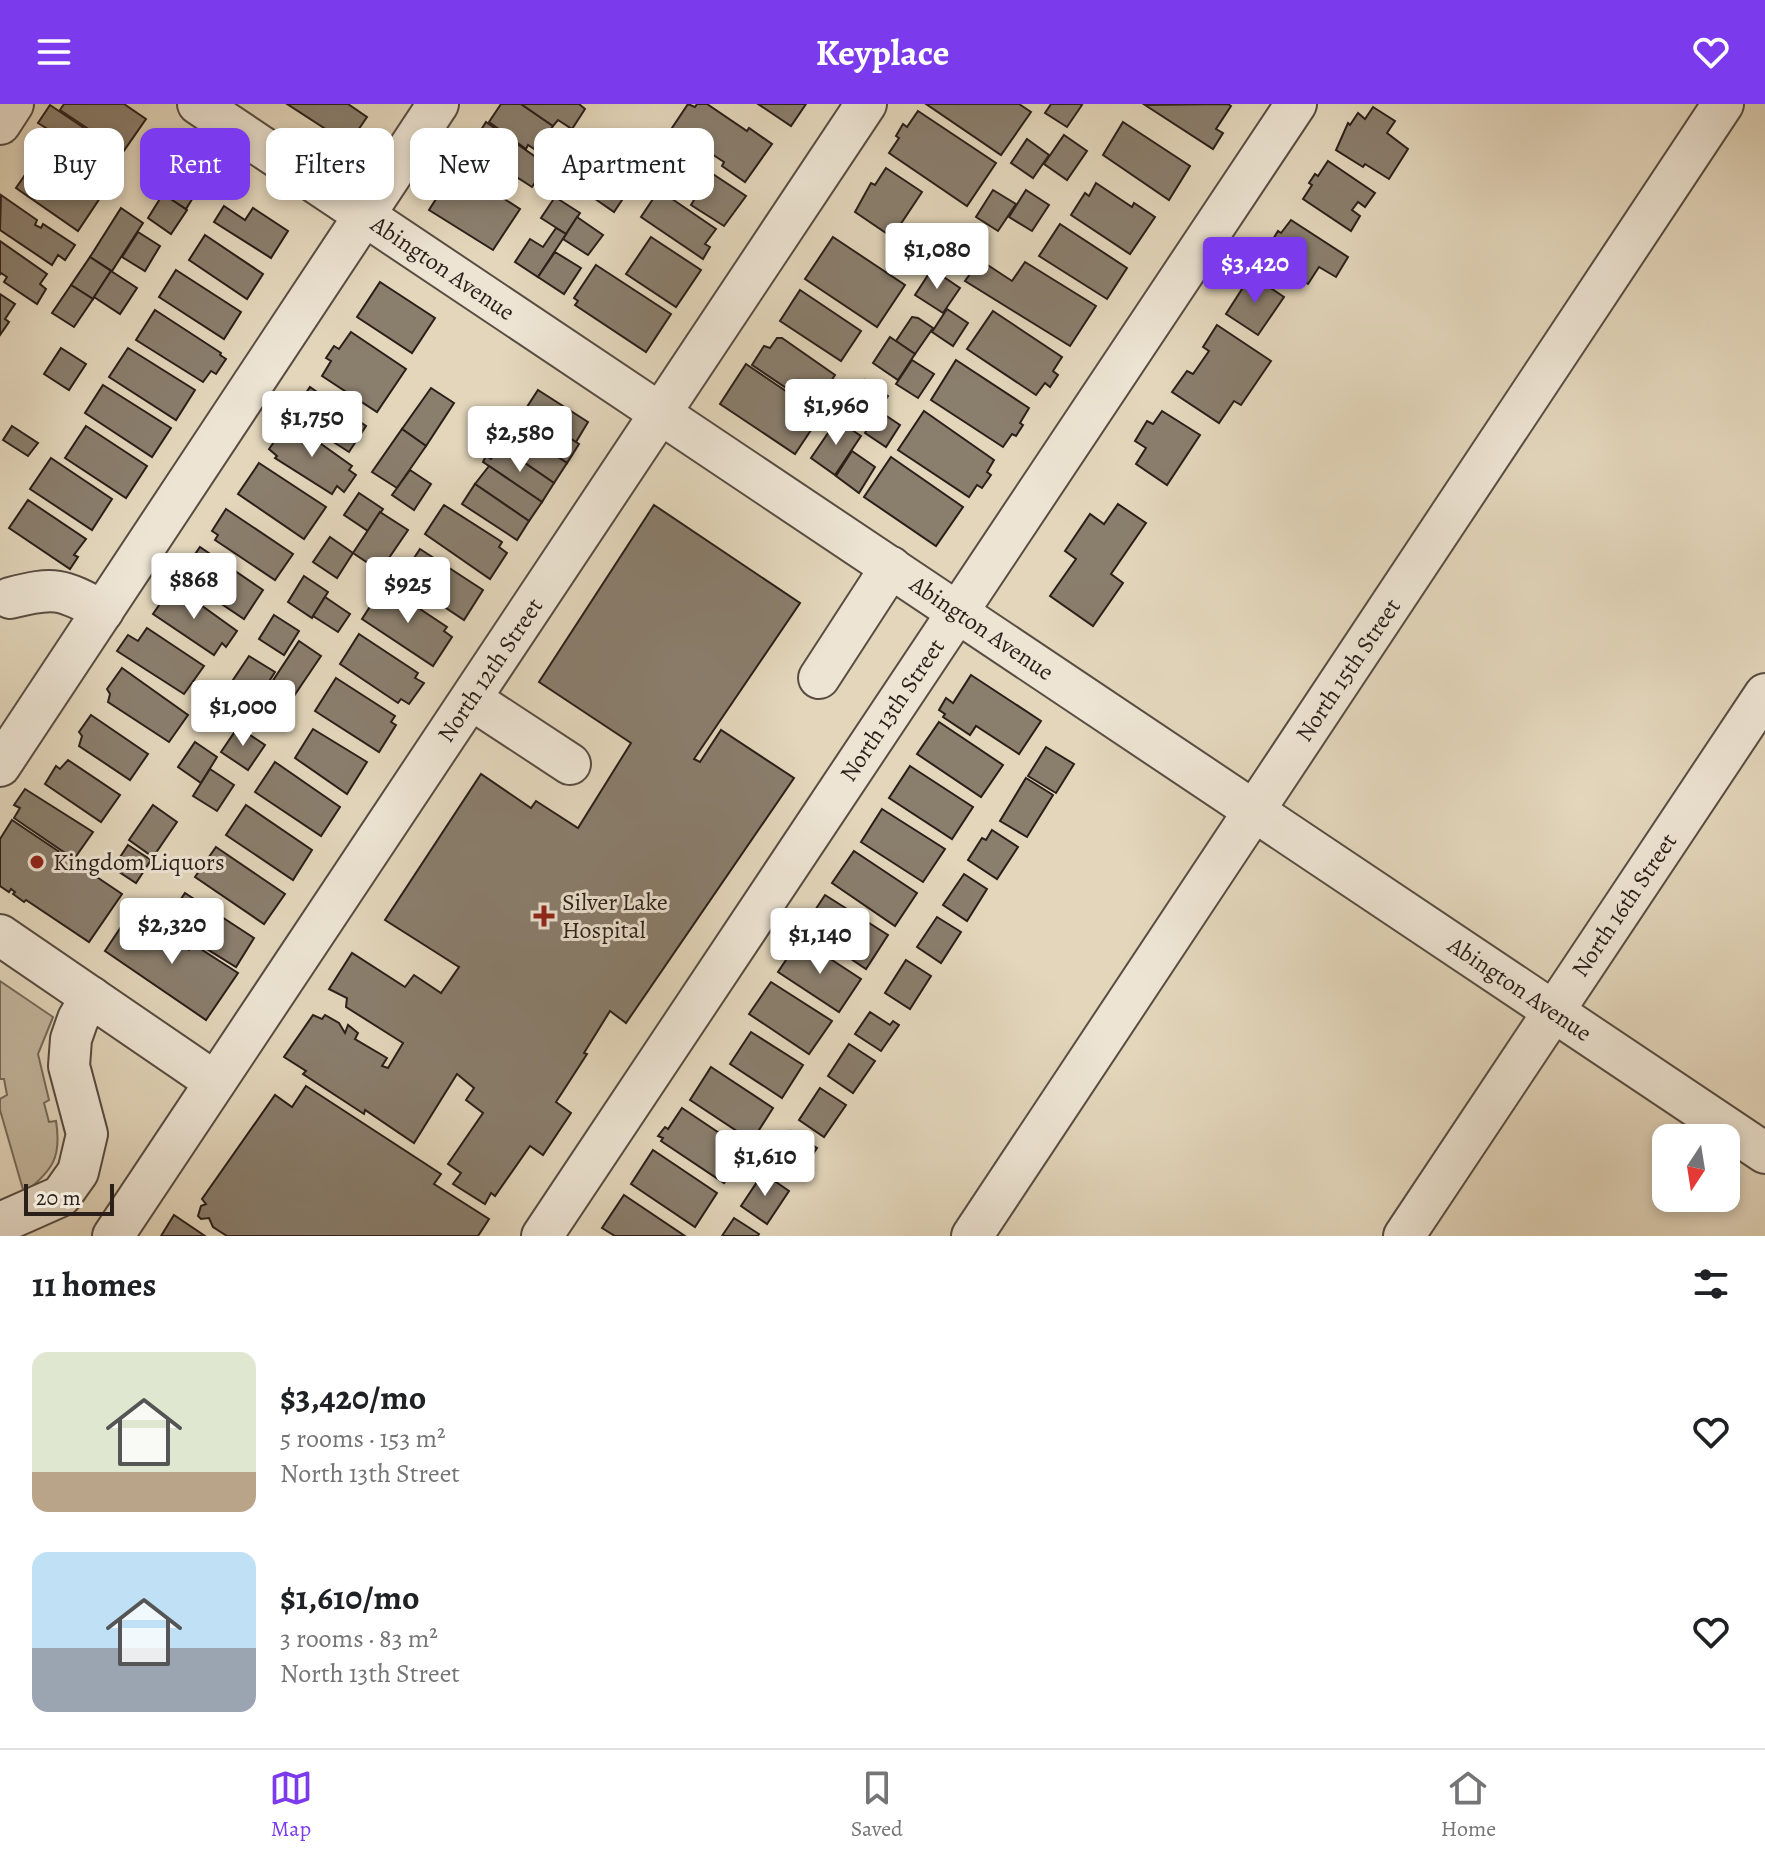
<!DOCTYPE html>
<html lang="en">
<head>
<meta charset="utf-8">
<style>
  body { margin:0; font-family:Alegreya,serif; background:#f6f6f6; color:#202124; height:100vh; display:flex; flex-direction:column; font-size:30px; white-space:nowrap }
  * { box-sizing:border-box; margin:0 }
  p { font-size:26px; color:#757577 }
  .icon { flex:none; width:44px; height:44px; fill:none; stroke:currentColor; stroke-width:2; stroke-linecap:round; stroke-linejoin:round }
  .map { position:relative; height:1132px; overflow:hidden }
  .sheet { display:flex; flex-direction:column; background:#fff; flex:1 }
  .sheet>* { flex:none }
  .top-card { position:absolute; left:24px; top:24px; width:800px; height:72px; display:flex; gap:16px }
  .needle { width:52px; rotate:192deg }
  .controls { position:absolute; left:1652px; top:1020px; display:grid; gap:16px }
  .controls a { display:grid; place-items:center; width:88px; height:88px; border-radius:16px; background:#fff; box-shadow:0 4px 12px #0003; font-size:40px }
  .scale { position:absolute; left:24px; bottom:20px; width:90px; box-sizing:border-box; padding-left:8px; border:4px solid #2a1f19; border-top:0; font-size:22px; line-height:28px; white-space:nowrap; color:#2a1f19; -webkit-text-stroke:6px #ede4d3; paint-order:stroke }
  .price { position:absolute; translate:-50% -68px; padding:0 18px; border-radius:8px; background:#fff; color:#222; font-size:26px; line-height:52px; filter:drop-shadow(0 2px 4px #0008) }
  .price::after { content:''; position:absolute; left:50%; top:48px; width:24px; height:18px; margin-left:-12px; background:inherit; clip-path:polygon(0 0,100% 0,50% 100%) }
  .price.current { background:#7c3aed; color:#fff }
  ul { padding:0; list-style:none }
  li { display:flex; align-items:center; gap:24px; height:200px; padding:0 32px }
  li span { display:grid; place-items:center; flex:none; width:224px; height:160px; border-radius:16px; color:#555 }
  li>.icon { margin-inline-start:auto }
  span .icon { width:96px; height:96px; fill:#fffc; stroke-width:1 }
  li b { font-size:34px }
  h2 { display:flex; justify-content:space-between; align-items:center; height:96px; padding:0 32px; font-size:34px }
  .pill { padding:0 28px; border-radius:16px; background:#fff; box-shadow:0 4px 12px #0003; font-size:28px; line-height:72px }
  .pill.current { background:#7c3aed; color:#fff }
  header { display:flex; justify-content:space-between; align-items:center; height:104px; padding:0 32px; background:#7c3aed; color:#fff; font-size:36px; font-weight:700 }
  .menu { display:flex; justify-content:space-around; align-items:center; height:112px; border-top:2px solid #e0e0e0; background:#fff; font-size:22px; color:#757577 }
  .menu a { display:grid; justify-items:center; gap:4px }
  .menu .current { color:#7c3aed }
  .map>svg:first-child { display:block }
</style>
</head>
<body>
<header><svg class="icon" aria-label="menu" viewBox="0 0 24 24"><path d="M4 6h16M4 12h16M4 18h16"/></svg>Keyplace<svg class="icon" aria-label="heart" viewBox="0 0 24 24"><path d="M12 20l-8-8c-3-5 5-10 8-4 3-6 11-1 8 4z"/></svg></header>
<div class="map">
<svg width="1765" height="1132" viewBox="0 0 1765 1132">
  <rect width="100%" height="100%" fill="#e3d6bb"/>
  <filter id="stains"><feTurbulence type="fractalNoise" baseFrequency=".0025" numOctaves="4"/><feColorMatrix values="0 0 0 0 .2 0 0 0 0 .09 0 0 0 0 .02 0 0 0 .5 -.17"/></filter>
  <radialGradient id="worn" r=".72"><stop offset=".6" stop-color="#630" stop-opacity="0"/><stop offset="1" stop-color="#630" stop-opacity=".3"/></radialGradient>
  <!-- green -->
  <path fill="#c4b79f" stroke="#776b5c" stroke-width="2" d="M0 877 53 913 38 950 49 996 44 999 49 1018 56 1017C62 1054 52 1067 24 1089L0 1006V995L7 991 4 975H0Z"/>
  <!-- building -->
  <g fill="#8a7e6d" stroke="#2a1f19" stroke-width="2">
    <polygon points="64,0 124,0 146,15 123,48 60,6"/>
    <polygon points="287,0 348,0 367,13 354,32 350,29 344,37"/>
    <polygon points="501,0 521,0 553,22 549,28 568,41 573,35 585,42 574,59 566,55 560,62 528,41 526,45 489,18"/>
    <polygon points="521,0 579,0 585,5 572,25 558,16 553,22"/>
    <polygon points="688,0 695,3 697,0 707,0 747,27 749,24 772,40 745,78 722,62 724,58 672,24"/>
    <polygon points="758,0 806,0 791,22"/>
    <polygon points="926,0 1019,0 1031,8 1001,51"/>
    <polygon points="1051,0 1080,0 1082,1 1067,23 1045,9"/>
    <polygon points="1228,0 1231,2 1216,25 1223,29 1213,45 1145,1"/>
    <polygon points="50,1 115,45 97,73 40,33 46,24 38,19"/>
    <polygon points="1373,3 1395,17 1387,29 1408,45 1389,75 1365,60 1363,63 1336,46 1348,19 1350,21 1358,9 1365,15"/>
    <polygon points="918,7 996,59 967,102 889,49 899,34 896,32 903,20 907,23"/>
    <polygon points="486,18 547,61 532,83 518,74 515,79 464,43 470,34 474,37"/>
    <polygon points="1123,18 1190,62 1169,96 1103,51"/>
    <polygon points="1064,31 1087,47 1067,76 1044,60"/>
    <polygon points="634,32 654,46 640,68 619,54"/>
    <polygon points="1027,35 1049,51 1033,74 1011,59"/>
    <polygon points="672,43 746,92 724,122 691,101 694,96 655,70"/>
    <polygon points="38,52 100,94 78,127 16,84"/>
    <polygon points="1328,57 1375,89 1365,103 1358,98 1352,106 1360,112 1351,127 1303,95 1312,81 1309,79 1315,70 1318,72"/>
    <polygon points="182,59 205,74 186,105 163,90"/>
    <polygon points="456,64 520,105 493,146 429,106"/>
    <polygon points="886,64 922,88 892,133 855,108 871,79 875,81"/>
    <polygon points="605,72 628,87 614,108 591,92"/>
    <polygon points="1096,79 1132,103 1134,99 1155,113 1130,150 1071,111 1085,89 1089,92"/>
    <polygon points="659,86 716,125 705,140 710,143 703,155 641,113"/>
    <polygon points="993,86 1016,100 998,127 976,113"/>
    <polygon points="1026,86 1049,101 1032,127 1009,113"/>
    <polygon points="163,90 187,106 171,130 148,114"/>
    <polygon points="1,91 37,116 35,121 41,124 43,120 75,141 65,156 58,151 52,161 0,126"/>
    <polygon points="555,93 580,109 566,130 541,114"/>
    <polygon points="224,102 245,116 253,104 288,127 271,154 214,118"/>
    <polygon points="121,104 143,119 112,167 90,153"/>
    <polygon points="577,113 603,131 588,151 563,135"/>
    <polygon points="1291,116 1348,153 1336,173 1319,163 1308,180 1265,154 1275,139 1272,137 1278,127 1281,129"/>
    <polygon points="1060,120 1127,164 1107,195 1039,152"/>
    <polygon points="556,124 566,130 538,173 515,158 530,135 543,143"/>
    <polygon points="138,128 160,142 145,167 122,153"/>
    <polygon points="205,131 263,170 247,195 189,156"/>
    <polygon points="651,133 701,166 676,203 626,170"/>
    <polygon points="833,133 905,181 877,223 805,175"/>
    <polygon points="0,137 47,170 40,180 46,185 37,200 4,178 7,173 1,169 0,171"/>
    <polygon points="555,148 581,164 564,190 538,173"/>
    <polygon points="90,153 111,167 93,195 71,181"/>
    <polygon points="980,156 1012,177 1025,158 1096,202 1070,242 965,177"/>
    <polygon points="596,161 671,210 646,248 575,201 578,197 574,194"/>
    <polygon points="932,165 960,184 943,209 915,191"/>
    <polygon points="176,166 241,208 224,235 159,193"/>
    <polygon points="111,167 137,184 120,210 94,193"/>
    <polygon points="1251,171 1284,193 1258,231 1226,210"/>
    <polygon points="380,178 435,214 412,249 357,213"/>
    <polygon points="71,181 93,195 74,223 52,209"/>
    <polygon points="800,186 861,227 841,257 780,217"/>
    <polygon points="0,190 15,200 5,215 9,218 0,231"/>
    <polygon points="947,205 968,219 953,242 932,228"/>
    <polygon points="155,206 221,249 220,251 226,255 216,270 211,267 203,278 136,236"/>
    <polygon points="993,207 1062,253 1053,267 1058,271 1050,283 1045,279 1036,291 967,245"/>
    <polygon points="912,213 918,214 933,224 915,250 896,237"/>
    <polygon points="1217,221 1271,257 1241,301 1234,297 1219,319 1172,288 1187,267 1193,270 1209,247 1203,243"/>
    <polygon points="351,228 406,265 377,308 322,272 331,257 326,254 334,242 339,245"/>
    <polygon points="890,233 915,250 898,276 873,259"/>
    <polygon points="777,234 782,234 835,271 825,286 821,283 810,300 752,261 764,242 770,244"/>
    <polygon points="61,244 86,260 69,286 44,270"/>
    <polygon points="128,244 195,286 176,316 109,273"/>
    <polygon points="912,256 934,270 918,294 896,280"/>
    <polygon points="956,256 1029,304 1020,319 1023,321 1016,332 1012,330 1003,343 931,296"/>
    <polygon points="746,260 821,311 795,350 720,300"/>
    <polygon points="865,276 888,292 872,316 848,301"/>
    <polygon points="103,281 171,324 152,353 85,309"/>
    <polygon points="310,283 366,322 349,348 291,311"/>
    <polygon points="431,284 454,299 426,342 402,325"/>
    <polygon points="538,286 588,318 576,338 525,306"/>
    <polygon points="525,306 579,340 567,359 514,325"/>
    <polygon points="879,307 900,321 886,343 865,329"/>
    <polygon points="924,307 994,356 987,368 991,371 982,384 977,381 969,393 898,346"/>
    <polygon points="1162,307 1200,331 1167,381 1136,360 1146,344 1135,337 1147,317 1153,320"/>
    <polygon points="837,316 861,332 835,371 811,354"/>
    <polygon points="289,317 352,362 349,366 356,371 344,388 337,382 332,390 275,354 277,352 269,345"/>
    <polygon points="12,322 38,339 28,352 3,336"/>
    <polygon points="86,322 147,362 126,394 65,354"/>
    <polygon points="513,324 567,359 554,379 500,342"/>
    <polygon points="402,325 426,342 397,384 372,368"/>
    <polygon points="500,342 554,379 542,398 483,358 486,352 491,355"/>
    <polygon points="852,347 875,363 859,389 836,372"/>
    <polygon points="891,353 963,403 936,442 864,393"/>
    <polygon points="51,354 112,395 92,426 30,385"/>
    <polygon points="259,359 326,403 304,435 238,390"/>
    <polygon points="489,362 542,398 529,417 475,380"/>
    <polygon points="410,366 431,380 414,406 392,391"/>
    <polygon points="475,380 529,417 517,436 462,400"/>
    <polygon points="359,389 383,405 368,427 344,411"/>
    <polygon points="28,396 86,435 74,451 78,453 70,465 9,424"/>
    <polygon points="1118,400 1146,419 1111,470 1123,479 1093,522 1050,492 1076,455 1065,447 1090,410 1104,420"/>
    <polygon points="444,401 502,438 499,443 507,449 490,475 425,430"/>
    <polygon points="654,401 800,499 694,655 700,658 721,626 794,674 626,919 610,907 584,949 587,950 556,998 571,1009 543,1051 530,1042 495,1092 491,1089 485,1100 453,1080 461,1069 448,1060 483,1009 466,996 474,984 457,970 414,1039 365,1006 364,1010 303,970 306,967 284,953 313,911 322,915 325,911 339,919 345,929 348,921 358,929 355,935 387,954 382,962 388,964 403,939 346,903 347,894 329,885 352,849 405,883 414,871 441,889 459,863 385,816 481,670 531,704 536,697 578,724 631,639 539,578"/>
    <polygon points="226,405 293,450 275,476 215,436 218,431 212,427"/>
    <polygon points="380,408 408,426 380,467 353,449"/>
    <polygon points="330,433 353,449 337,474 313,458"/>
    <polygon points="200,443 263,486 244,515 180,472"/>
    <polygon points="420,445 483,486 464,516 401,474"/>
    <polygon points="304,472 328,488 312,514 288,498"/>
    <polygon points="173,481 237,527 226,543 222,539 214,551 153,510"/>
    <polygon points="384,481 447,523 444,527 452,533 433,562 362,515"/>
    <polygon points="325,493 350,510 338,528 313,512"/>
    <polygon points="274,511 299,527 284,551 259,535"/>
    <polygon points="147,524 204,562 184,590 117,547 128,531 138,537"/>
    <polygon points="359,530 418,569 415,574 424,579 409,600 401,595 398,599 340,560"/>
    <polygon points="299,537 321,552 294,592 272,578"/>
    <polygon points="249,552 275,568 259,593 233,576"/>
    <polygon points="122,564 188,611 169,638 108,598 110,590 107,585"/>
    <polygon points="971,571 1041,617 1019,650 976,622 970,631 943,613 945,610 939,606 946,594 953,599"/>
    <polygon points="336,574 395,612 391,618 396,621 379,648 315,607"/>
    <polygon points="269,580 291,594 276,616 255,602"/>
    <polygon points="244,583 259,593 245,614 230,604"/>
    <polygon points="91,611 148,650 130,676 79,642 82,632 79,628"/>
    <polygon points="939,618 1003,661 981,693 917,650"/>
    <polygon points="238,623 265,641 248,666 221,648"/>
    <polygon points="313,625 367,658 347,690 295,654"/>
    <polygon points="195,638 217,653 201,679 178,663"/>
    <polygon points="1046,643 1074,660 1056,689 1028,672"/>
    <polygon points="68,656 120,691 101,718 45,680 56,662 60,665"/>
    <polygon points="275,658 340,703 321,732 255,688"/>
    <polygon points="910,662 973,703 952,735 889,694"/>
    <polygon points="210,665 234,681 217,707 193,692"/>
    <polygon points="1026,674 1053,691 1027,733 1000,717"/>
    <polygon points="25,685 93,728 74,755 14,714 20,704 14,701"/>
    <polygon points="153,701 177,718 153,753 129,736"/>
    <polygon points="246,701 312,746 293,776 226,731"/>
    <polygon points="882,705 945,745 923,778 861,738"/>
    <polygon points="12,716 122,790 89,838 26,796 24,798 13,790 15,788 11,785 9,788 0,782 0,735"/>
    <polygon points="992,726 1018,743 997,775 968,756 982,734 986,736"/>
    <polygon points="128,741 151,756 136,779 113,764"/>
    <polygon points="216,743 285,790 264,820 195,773"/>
    <polygon points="854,747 917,789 895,822 832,779"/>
    <polygon points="964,770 987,785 967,817 943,801"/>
    <polygon points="185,789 254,834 236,863 165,819"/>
    <polygon points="825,791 888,831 866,865 804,823"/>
    <polygon points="131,808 180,842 181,841 189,846 193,840 238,869 206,916 105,847"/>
    <polygon points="937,813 961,828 941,859 917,843"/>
    <polygon points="800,835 861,875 839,908 778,868"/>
    <polygon points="906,856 931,872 910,905 885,889"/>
    <polygon points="771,878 832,917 809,950 749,910"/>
    <polygon points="870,908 890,921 893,917 899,921 881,947 855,930"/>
    <polygon points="751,928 803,961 782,994 730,960"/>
    <polygon points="849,940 875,957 853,989 828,972"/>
    <polygon points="711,963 773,1004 752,1037 690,996"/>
    <polygon points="306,982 441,1070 434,1080 489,1115 478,1132 227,1132 213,1123 209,1114 201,1115 198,1112 201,1102 206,1100 202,1095 275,991 292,1003"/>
    <polygon points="820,984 846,1001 824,1033 799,1016"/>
    <polygon points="682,1004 746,1047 724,1079 661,1037 663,1034 658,1032 665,1023 668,1025"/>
    <polygon points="791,1027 817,1044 796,1075 771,1059"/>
    <polygon points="653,1046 717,1089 695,1123 631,1080"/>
    <polygon points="763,1069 789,1087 767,1120 741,1102"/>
    <polygon points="624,1091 685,1132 615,1132 602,1124"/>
    <polygon points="174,1111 205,1132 161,1132"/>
    <polygon points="734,1114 759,1130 758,1132 722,1132"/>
  </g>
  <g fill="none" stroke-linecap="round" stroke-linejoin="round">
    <defs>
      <g id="minor">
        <polyline points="198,0 1765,1049"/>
        <polyline points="0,20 13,0"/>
        <path d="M10 494C56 482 61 485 103 507"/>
        <polyline points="819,574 891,463"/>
        <polyline points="471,595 570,660"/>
        <polyline points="0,662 438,0"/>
        <polyline points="0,831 215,978"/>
        <polyline points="0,1119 61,1092 78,1068 87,1030 69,962 71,935 78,915 91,893"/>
        <polyline points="113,1132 866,0"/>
        <polyline points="542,1132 1296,0"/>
        <polyline points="972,1132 1723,0"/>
        <polyline points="1404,1132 1765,590"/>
      </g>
    </defs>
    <!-- minor casing -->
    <use href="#minor" stroke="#584d42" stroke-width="44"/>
    <!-- minor -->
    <use href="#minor" stroke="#ede4d3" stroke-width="40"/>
  </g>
  <!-- markers -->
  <g fill="#8f2418" stroke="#ede4d3" stroke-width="3">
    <circle cx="37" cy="758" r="8"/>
    <path d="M540 800h8v8h8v8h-8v8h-8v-8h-8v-8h8z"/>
  </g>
  <g text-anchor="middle" stroke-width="6" stroke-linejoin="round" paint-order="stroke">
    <!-- street labels -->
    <g font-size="24" fill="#2a1f19" stroke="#ede4d3">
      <text transform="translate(443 164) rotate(34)" y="8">Abington Avenue</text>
      <text transform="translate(982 524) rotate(34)" y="8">Abington Avenue</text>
      <text transform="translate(490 566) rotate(-56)" y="8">North 12th Street</text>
      <text transform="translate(1348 566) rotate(-56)" y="8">North 15th Street</text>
      <text transform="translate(892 606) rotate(-56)" y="8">North 13th Street</text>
      <text transform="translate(1624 801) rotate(-56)" y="8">North 16th Street</text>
      <text transform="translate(1520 885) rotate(34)" y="8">Abington Avenue</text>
    </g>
    <!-- poi labels -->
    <g font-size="24" fill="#2a1f19" stroke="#ede4d3" text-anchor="start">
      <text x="53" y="766">Kingdom Liquors</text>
      <text x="562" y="806">Silver Lake<tspan x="562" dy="28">Hospital</tspan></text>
    </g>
  </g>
  <rect width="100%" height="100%" filter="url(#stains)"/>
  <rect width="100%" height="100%" fill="url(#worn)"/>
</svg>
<div class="controls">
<a><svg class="needle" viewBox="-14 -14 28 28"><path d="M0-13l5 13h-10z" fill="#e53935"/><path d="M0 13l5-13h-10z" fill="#757577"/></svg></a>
</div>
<div class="scale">20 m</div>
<b class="price" style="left:937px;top:187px">$1,080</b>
<b class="price current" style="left:1255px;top:201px">$3,420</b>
<b class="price" style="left:836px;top:343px">$1,960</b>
<b class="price" style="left:312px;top:355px">$1,750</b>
<b class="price" style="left:520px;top:370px">$2,580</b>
<b class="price" style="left:194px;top:517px">$868</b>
<b class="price" style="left:408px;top:521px">$925</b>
<b class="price" style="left:243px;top:644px">$1,000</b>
<b class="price" style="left:172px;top:862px">$2,320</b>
<b class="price" style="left:820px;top:872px">$1,140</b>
<b class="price" style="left:765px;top:1094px">$1,610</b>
<div class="top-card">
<a class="pill">Buy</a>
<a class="pill current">Rent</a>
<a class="pill">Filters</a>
<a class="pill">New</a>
<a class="pill">Apartment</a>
</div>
</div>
<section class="sheet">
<h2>11 homes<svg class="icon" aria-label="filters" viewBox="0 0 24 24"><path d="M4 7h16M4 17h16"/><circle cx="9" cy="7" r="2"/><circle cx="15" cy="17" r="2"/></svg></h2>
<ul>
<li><span style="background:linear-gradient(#dfe7d0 75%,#b9a48a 0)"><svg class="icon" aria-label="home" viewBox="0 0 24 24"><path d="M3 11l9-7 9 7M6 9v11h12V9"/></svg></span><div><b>$3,420/mo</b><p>5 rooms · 153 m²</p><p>North 13th Street</p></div><svg class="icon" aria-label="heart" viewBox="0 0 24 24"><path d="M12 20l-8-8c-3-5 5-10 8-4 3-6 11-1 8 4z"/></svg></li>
<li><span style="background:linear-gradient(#bfe0f5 60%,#9aa5b1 0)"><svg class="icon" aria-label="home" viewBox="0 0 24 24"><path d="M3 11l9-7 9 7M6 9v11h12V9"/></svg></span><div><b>$1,610/mo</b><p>3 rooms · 83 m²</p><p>North 13th Street</p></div><svg class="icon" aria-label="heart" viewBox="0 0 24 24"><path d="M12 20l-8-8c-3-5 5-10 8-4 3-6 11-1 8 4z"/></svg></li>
</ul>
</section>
<nav class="menu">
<a class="current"><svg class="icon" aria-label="map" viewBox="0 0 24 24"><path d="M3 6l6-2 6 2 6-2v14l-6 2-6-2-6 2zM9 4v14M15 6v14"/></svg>Map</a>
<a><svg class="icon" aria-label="saved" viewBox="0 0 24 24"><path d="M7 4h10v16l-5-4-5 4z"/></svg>Saved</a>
<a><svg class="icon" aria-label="home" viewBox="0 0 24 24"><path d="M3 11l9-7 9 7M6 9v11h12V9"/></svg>Home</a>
</nav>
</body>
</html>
